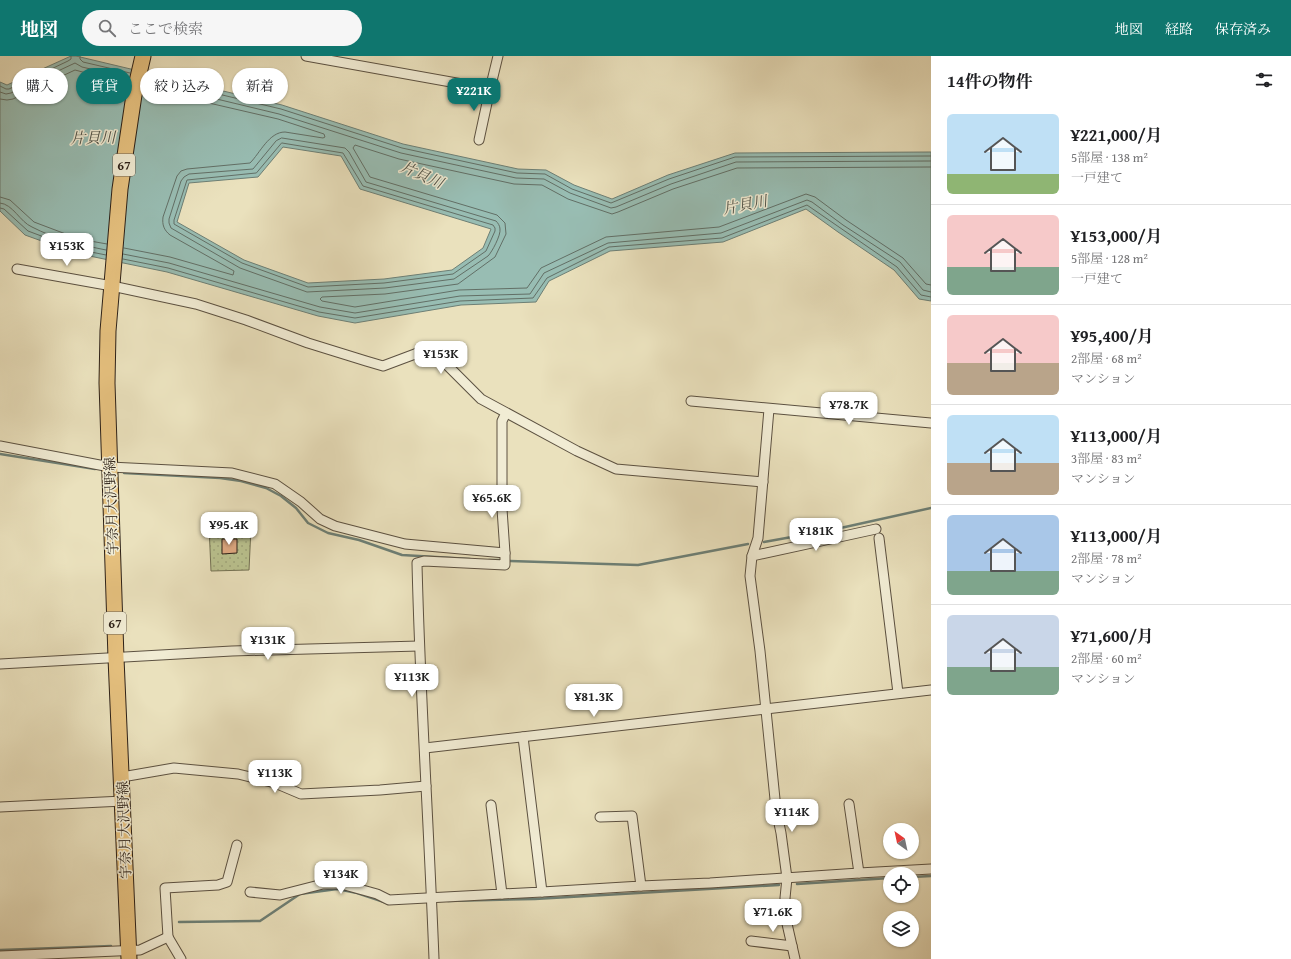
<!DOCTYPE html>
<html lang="ja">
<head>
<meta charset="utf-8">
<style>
  body { margin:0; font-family:"Gentium Book Plus","Noto Serif JP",serif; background:#f6f6f6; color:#202124; height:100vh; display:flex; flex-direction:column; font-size:15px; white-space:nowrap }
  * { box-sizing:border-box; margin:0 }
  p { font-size:13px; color:#757577 }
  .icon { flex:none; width:22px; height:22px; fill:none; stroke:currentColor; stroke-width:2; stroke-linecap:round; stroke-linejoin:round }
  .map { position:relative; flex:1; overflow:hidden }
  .sheet { display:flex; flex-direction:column; background:#fff; width:360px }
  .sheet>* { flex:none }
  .top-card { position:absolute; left:12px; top:12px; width:380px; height:36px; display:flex; gap:8px }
  .needle { width:26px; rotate:327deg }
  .controls { position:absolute; left:883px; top:767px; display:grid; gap:8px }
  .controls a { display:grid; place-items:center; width:36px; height:36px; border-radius:50%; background:#fff; box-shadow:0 1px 3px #0004; font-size:20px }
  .price { position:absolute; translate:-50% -34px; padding:0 9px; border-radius:8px; background:#fff; color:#222; font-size:13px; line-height:26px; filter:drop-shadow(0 1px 2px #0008) }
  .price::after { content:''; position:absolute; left:50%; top:24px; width:12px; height:9px; margin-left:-6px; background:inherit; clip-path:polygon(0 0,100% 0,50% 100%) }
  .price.on { background:#0f766e; color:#fff }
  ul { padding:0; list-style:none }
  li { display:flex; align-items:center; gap:12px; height:100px; padding:0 16px }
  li+li { border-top:1px solid #e0e0e0 }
  li span { display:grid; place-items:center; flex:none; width:112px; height:80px; border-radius:6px; color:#555 }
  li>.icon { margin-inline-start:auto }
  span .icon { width:48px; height:48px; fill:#fffc; stroke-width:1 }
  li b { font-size:17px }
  h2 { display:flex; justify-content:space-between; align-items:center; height:48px; padding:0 16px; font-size:17px }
  .pill { padding:0 14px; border-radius:18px; background:#fff; box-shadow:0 1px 3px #0004; font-size:14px; line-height:36px }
  .pill.on { background:#0f766e; color:#fff }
  header { display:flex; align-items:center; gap:24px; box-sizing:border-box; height:56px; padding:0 20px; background:#0f766e; color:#fff }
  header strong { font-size:19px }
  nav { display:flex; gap:22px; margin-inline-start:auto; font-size:14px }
  .search { width:280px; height:36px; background:#f6f6f6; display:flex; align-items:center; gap:10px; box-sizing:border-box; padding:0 14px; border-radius:22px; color:#757577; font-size:15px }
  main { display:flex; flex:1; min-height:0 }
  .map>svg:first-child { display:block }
</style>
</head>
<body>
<header>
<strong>地図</strong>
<div class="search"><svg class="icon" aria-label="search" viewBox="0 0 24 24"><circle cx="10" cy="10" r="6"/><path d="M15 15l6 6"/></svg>ここで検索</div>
<nav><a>地図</a><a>経路</a><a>保存済み</a></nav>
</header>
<main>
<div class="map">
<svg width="931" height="903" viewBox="0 0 931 903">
  <defs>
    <pattern id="garden-dots" width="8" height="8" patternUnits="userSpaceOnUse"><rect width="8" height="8" fill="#bac28f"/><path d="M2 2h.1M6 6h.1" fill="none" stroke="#a0a67b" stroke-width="1.8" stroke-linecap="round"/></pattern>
  </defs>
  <rect width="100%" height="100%" fill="#eae1bd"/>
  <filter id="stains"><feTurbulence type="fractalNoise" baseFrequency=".005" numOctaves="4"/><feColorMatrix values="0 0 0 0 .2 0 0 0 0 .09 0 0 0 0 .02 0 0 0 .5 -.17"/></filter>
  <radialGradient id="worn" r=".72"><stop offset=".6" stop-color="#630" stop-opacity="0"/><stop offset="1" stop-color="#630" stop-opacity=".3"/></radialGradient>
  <!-- garden -->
  <polygon fill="url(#garden-dots)" stroke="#747254" points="209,470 251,472 249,514 211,515"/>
  <!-- water -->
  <path fill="#98bdb3" stroke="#6d7f75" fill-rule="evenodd" d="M71 0H76L282 49 403 88 518 113 546 114 574 129 612 143 668 119 735 97 931 96V245L919 243 894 214 838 176 806 153 723 186 610 195 549 225 536 246 461 249 355 267 318 260 167 216 75 197 25 179 0 155V26L7 29ZM283 91 341 100 360 133 491 173 483 192 452 214 384 223 308 227 244 204 177 166 189 127 258 121Z"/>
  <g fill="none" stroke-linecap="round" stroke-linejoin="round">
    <!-- shore -->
    <g stroke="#626f66" stroke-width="1">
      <polyline points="80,0 80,3 83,6 130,17"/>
      <polyline points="147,21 281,53 402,92 517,117 545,118 572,133 611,147 669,123 735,101 931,100"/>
      <polyline points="146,26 279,58 401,97 516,122 544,123 570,137 611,152 616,151 671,128 736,106 931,105"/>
      <polyline points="0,30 6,33 9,33 68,5 71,3 71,0"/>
      <polyline points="0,36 6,38 11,37 75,7 82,11 129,22"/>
      <polyline points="0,43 7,44 13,43 75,14 128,28"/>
      <path d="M282 82 345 92 349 96 366 126 496 165C498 167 500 170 500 173 501 179 492 196 488 200L454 223 385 232 307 236 240 212 171 172 169 167V163L181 125 184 121 189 118 253 113 276 85Z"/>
      <polygon points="282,87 343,97 363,130 493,169 495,172 495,175 486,195 453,218 384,227 308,231 242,207 174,168 174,164 187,124 256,117"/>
      <polyline points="931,111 737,112 673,133 618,156 612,158 568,143 542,129 514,128 399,103 355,89 353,92 370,121 497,159 505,167 506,178 495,201 458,228 385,238 322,241 320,243 322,245 355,251 459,234 527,232 541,212 606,181 719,171 806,138 815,141 846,164 903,202 926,228 931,229"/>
      <polyline points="0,141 10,144 34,166 79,183 107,188"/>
      <path d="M0 147C13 148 20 166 32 171 55 183 81 189 106 194"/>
      <polyline points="0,152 4,153 28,175 76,193 106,199"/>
      <path d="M124 192 170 201 233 219 234 215 170 179C164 174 162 169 163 161L177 120 181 115 187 113 250 107C260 97 269 76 285 76L323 82 325 81 324 78 278 63 144 32"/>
      <polyline points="123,198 169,207 320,251 355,257 460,240 530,238 544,217 608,187 721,177 807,144 812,146 843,169 900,206 923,234 931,236"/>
      <polyline points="123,203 168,212 319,256 355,262 460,245 533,242 547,222 609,191 722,182 807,149 897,211 921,239 931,241"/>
    </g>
    <!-- stream -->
    <g stroke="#6d7f75" stroke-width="2.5">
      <polyline points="0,398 95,413"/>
      <polyline points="124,417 220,422 241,425 266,432 281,440 296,452 308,467 328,477 359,484 402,499 470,503"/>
      <polyline points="764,486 836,473 931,452"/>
      <polyline points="489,504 502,504"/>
      <polyline points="510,505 638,509 748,488"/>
      <polyline points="912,821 931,820"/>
      <polyline points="797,828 890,822"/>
      <polyline points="448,845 535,843 779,829"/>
      <polyline points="179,866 260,865 300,838 337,833 357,837 384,846"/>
      <polyline points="0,894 111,890"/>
    </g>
  </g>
  <!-- building -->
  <polygon fill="#dfa982" stroke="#2d2118" points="222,483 237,483 237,497 222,498"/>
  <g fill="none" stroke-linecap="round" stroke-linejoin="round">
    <defs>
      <g id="minor">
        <polyline points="306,0 490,33 498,0"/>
        <polyline points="479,84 490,33"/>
        <polyline points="17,213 112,230 196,248 246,264 308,287 366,305 383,310 415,298 429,291 481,343 577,395 616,413 763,426"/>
        <polyline points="691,345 931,367"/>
        <polyline points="769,353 758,482 752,500 750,520 760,595 776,753 781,777 787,822 785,842 785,859 795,903"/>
        <polyline points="0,390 110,411 232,417 275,428 301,446 320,463 335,470 405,488 505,497 502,453 502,365 506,357"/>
        <polyline points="879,482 898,637"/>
        <polyline points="752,500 876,473"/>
        <polyline points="0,608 232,595 419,590"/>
        <polyline points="425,692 931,634"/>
        <polyline points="122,721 174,712 238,718 275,727 301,738 380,734 426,730"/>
        <polyline points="0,751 123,745"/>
        <polyline points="859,817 931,813"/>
        <polyline points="641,830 710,827 859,817 849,748"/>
        <polyline points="250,836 280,839 323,828 341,828 377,838 389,844 502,838 491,749"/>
        <polyline points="542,836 641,830 632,760 600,761"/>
        <polyline points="502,838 542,836 523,681"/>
        <polyline points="168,881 165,832 218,829 227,826 237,789"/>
        <polyline points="751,885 792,890"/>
        <polyline points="0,900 140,894 168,881 181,903"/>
        <path d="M434 903C429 771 420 639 417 507L424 505 505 509V497"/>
      </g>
      <polyline id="primary" points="129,903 116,602 107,327 108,275 120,133 134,39 143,0"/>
    </defs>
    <!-- minor casing -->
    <use href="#minor" stroke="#5c5141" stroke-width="11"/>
    <!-- primary casing -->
    <use href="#primary" stroke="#2d2118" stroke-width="17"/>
    <!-- minor -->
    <use href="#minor" stroke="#f1ecd4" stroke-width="9"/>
    <!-- primary -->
    <use href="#primary" stroke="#e5c07e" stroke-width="15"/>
  </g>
  <g text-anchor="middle" stroke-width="3" stroke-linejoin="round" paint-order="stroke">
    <!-- shield labels -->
    <g fill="#f1ecd4" stroke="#685e50" stroke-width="1">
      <rect x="113" y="98" width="22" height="22" rx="3"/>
      <rect x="104" y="556" width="22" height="22" rx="3"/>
    </g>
    <g font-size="13" font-weight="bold" fill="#2d2118">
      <text x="124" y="114">67</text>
      <text x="115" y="572">67</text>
    </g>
    <!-- street labels -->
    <g font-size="14" fill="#2d2118" stroke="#f1ecd4">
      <text transform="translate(111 450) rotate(-92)" y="5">宇奈月大沢野線</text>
      <text transform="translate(124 774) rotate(-92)" y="5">宇奈月大沢野線</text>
    </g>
    <!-- water labels -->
    <g font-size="15" font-style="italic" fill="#4d5046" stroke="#f1ecd4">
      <text transform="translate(93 82) rotate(-1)" y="5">片貝川</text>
      <text transform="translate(422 119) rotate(24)" y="5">片貝川</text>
      <text transform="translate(745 149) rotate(-11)" y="5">片貝川</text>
    </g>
  </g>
  <rect width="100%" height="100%" filter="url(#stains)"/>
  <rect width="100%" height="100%" fill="url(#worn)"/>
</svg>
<div class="controls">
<a><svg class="needle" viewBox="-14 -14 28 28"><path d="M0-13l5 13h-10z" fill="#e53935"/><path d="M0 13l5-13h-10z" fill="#757577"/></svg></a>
<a><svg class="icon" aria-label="locate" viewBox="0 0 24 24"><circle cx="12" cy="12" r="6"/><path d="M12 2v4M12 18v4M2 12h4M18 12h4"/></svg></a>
<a><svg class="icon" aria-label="layers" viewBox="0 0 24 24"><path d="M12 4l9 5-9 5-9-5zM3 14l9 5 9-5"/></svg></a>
</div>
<b class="price on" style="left:474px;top:56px">¥221K</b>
<b class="price" style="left:67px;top:211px">¥153K</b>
<b class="price" style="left:441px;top:319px">¥153K</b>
<b class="price" style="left:849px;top:370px">¥78.7K</b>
<b class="price" style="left:492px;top:463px">¥65.6K</b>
<b class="price" style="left:229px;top:490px">¥95.4K</b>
<b class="price" style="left:816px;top:496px">¥181K</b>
<b class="price" style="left:268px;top:605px">¥131K</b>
<b class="price" style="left:412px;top:642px">¥113K</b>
<b class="price" style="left:594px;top:662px">¥81.3K</b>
<b class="price" style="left:275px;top:738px">¥113K</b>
<b class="price" style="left:792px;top:777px">¥114K</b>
<b class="price" style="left:341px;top:839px">¥134K</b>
<b class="price" style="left:773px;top:877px">¥71.6K</b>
<div class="top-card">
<a class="pill">購入</a>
<a class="pill on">賃貸</a>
<a class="pill">絞り込み</a>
<a class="pill">新着</a>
</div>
</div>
<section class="sheet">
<h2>14件の物件<svg class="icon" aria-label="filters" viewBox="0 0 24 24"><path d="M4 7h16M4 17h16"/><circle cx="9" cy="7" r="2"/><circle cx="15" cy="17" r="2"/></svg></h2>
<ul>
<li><span style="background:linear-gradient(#bfe0f5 75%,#8fb573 0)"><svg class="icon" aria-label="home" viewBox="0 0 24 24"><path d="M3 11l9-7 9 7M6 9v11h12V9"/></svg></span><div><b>¥221,000/月</b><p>5部屋 · 138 m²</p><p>一戸建て</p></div></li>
<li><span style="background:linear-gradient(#f6c9c9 65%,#7fa58c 0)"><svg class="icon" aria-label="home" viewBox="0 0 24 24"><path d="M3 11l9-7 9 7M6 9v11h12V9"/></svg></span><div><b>¥153,000/月</b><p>5部屋 · 128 m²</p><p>一戸建て</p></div></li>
<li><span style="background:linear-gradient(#f6c9c9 60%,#b9a48a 0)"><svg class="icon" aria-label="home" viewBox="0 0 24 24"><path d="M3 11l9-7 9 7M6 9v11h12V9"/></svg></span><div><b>¥95,400/月</b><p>2部屋 · 68 m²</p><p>マンション</p></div></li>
<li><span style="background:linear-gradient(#bfe0f5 60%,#b9a48a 0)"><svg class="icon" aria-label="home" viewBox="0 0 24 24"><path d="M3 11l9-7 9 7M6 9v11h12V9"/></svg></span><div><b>¥113,000/月</b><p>3部屋 · 83 m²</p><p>マンション</p></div></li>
<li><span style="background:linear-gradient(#a9c7e8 70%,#7fa58c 0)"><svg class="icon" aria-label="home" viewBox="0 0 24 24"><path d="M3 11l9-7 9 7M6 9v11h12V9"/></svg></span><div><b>¥113,000/月</b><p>2部屋 · 78 m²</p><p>マンション</p></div></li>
<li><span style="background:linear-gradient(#c9d6e8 65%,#7fa58c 0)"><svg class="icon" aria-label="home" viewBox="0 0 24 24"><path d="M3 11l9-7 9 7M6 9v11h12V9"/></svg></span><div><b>¥71,600/月</b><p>2部屋 · 60 m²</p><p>マンション</p></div></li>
</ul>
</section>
</main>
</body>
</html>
